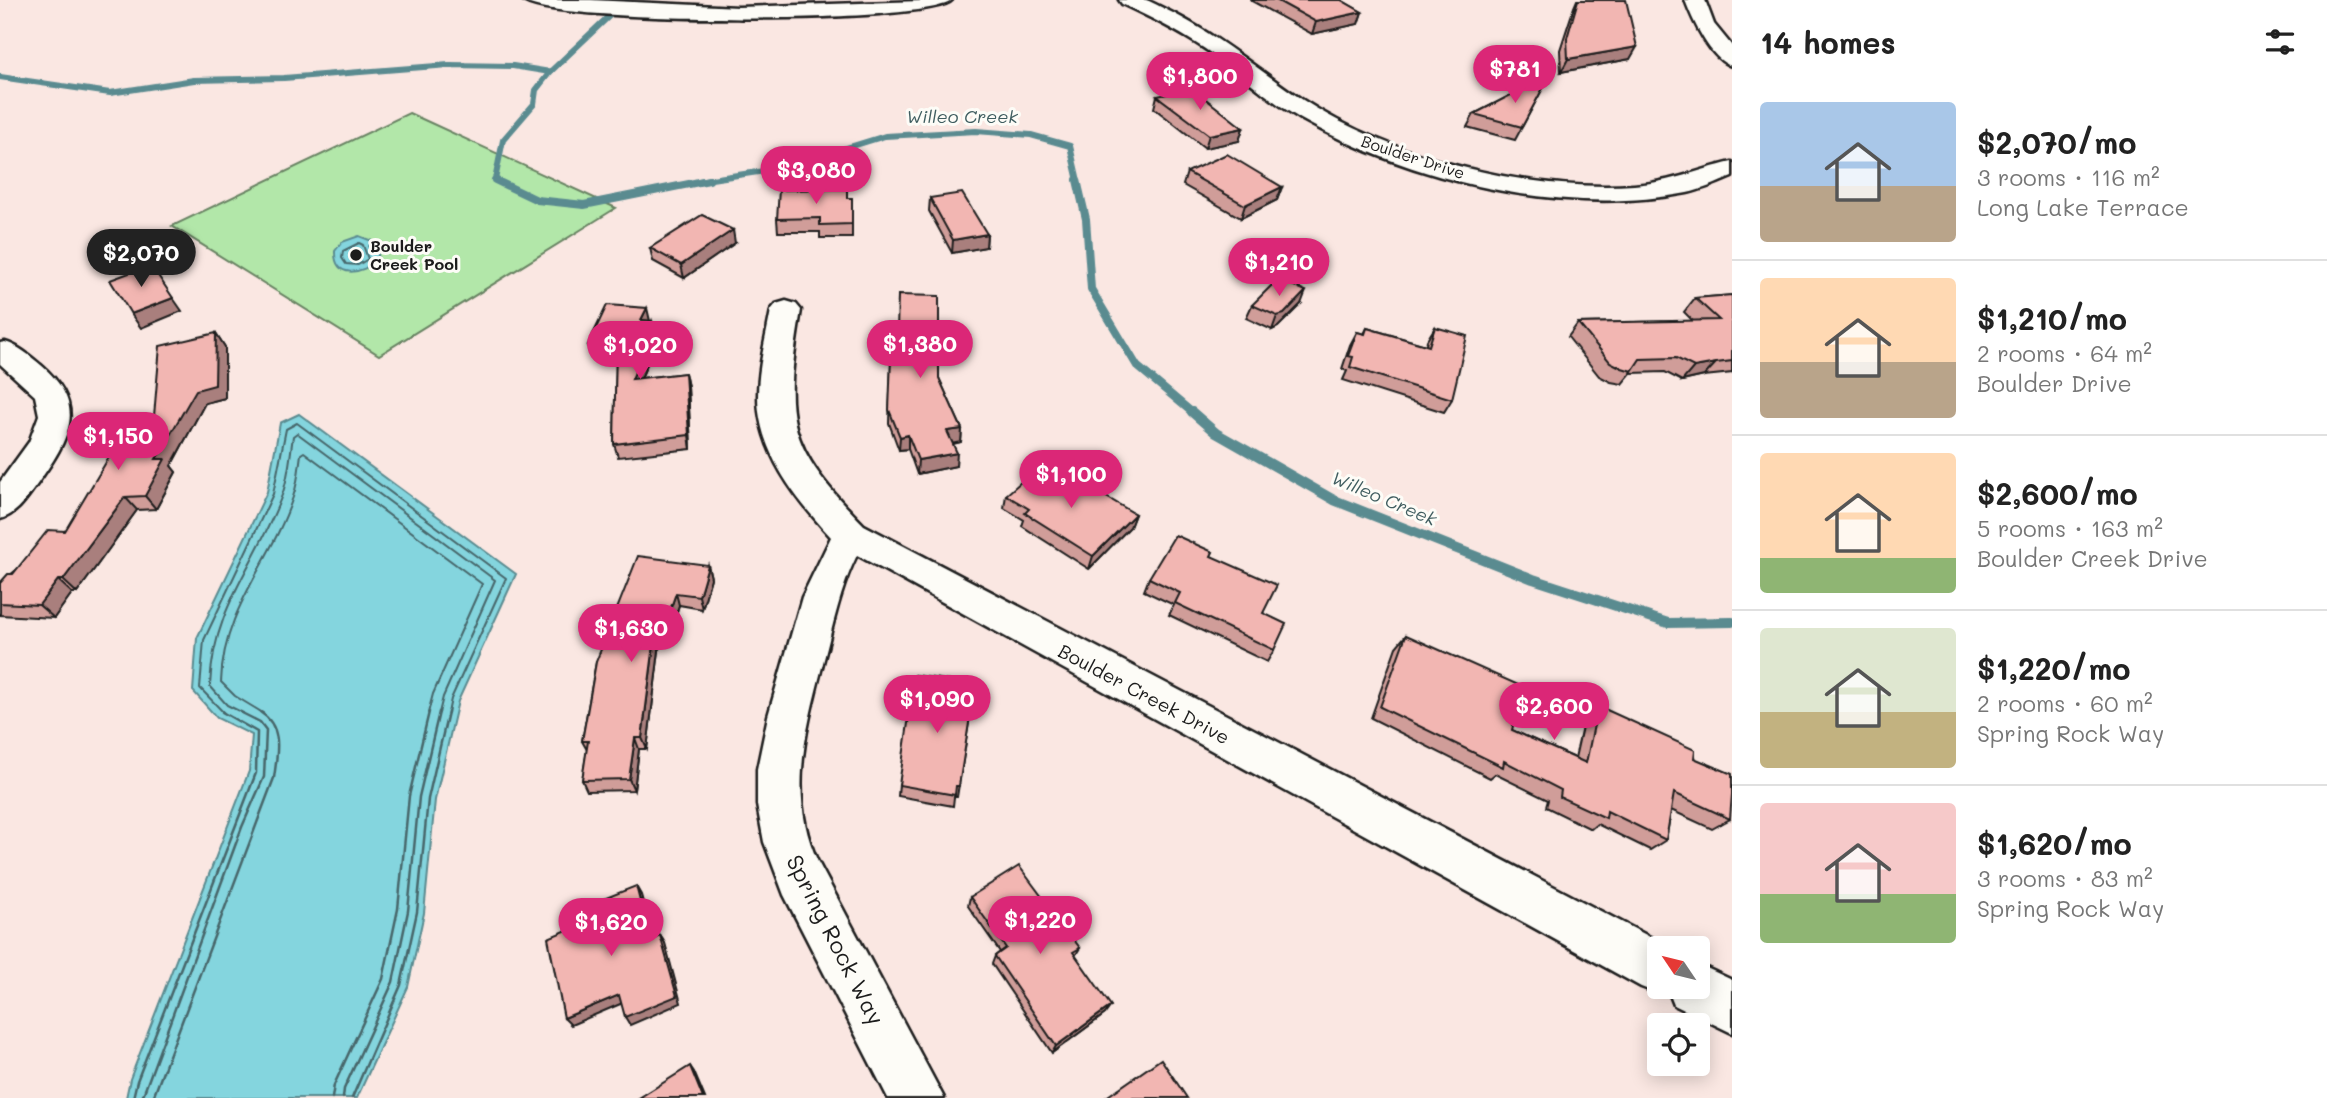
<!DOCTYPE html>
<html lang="en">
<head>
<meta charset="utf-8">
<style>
  body { margin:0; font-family:Mali,sans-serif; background:#f6f6f6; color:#222; height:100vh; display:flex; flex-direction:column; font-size:26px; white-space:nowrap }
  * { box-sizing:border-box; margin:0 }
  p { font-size:23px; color:#767676 }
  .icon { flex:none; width:38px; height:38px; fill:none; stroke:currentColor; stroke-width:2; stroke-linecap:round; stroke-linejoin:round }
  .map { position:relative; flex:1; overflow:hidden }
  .drawer { display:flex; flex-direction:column; background:#fff; width:595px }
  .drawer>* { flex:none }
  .needle { width:46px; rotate:305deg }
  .tools { position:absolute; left:1647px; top:936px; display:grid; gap:14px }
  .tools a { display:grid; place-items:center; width:63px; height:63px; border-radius:7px; background:#fff; box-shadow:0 4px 18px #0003; font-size:35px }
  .price { position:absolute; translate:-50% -60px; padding:0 16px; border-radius:24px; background:#db2777; color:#fff; font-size:23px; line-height:46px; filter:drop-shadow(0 2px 4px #0008) }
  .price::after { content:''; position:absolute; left:50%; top:42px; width:21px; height:16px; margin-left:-10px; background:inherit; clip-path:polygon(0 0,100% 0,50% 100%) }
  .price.on { background:#222; color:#fff }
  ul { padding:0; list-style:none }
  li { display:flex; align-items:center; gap:21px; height:175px; padding:0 28px }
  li+li { border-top:2px solid #e0e0e0 }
  li span { display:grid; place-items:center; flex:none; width:196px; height:140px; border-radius:7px; color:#555 }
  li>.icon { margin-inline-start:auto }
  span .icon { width:84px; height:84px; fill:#fffc; stroke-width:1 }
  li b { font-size:30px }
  h2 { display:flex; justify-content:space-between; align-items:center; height:84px; padding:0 28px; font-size:30px }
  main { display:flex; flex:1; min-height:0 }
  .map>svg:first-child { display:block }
</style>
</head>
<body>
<main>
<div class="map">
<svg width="1732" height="1098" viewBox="0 0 1732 1098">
  <rect width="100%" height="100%" fill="#fae7e2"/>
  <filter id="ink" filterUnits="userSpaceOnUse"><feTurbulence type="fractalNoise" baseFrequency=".0143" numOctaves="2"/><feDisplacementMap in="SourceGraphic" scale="14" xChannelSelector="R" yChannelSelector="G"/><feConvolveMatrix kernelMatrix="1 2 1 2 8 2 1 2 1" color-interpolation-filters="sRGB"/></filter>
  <g filter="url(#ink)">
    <!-- green -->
    <polygon fill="#b2e7a9" stroke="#678262" stroke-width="2" points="409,113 616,208 379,355 172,226"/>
    <!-- water -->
    <g fill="#84d5de" stroke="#5a8b90" stroke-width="2">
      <path d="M359 236 372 241 369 247 378 253V260C362 274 334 280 335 251L342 242Z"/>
      <polygon points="299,414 516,574 458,701 435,800 424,913 408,987 357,1098 126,1098 130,1079 249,771 252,735 217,718 193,691 197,638 267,492 280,423"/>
    </g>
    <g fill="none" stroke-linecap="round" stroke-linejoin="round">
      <!-- shore-far1 -->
      <g stroke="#46666a" stroke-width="2">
        <polygon points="359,243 363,245 368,259 358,265 346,264 342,258 343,251"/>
        <polyline points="224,713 200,688 204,640 273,494 286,429 297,423 506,578 451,699 448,713"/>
        <path d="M243 713 227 705 210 686C213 606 256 565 282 495 289 476 290 456 293 436L297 433 495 580 443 697 439 713"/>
        <path d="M263 713 235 696 221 682C223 608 271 563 293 497 298 483 299 468 301 454L304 452 482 584 433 694 428 713"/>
      </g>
      <!-- shore -->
      <g stroke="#46666a" stroke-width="2.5">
        <polyline points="133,1098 137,1081 256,773 257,732 222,712"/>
        <polyline points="142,1098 242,827 264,777 266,730 260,722 240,712"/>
        <path d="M153 1098 274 778C277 754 284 727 260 712"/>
        <polyline points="332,1098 334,1085 383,979 398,909 409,796 429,712"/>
        <polyline points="343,1098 344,1089 393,982 408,911 419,797 439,712"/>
        <polyline points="352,1098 401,985 417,912 428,799 448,712"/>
      </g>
      <!-- stream-far2 -->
      <g stroke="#5a8b90" stroke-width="6">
        <polyline points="0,77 110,93 194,80 284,78 449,65 513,66 550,72"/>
        <polyline points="498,181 495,180 503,140 534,104 536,90 550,72 626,0"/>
        <polyline points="698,181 778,169 885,136 976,131 1031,135 1070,146 1078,181"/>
      </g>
      <!-- stream-far1 -->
      <g stroke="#5a8b90" stroke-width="8">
        <polyline points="495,180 537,200 584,205 709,180"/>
        <polyline points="1077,180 1086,219 1091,289 1137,366 1194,414"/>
      </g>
      <!-- stream -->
      <polyline stroke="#5a8b90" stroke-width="10" points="1192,412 1216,433 1334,500 1533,579 1668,623 1732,622"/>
      <defs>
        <g id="minor">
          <path d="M523 0H591L738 7 952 0C933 25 541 24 523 0Z"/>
          <path d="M1119 0C1127 0 1138 0 1146 0 1155 3 1166 10 1175 14 1221 38 1260 71 1303 100 1392 158 1528 192 1634 185 1672 182 1697 170 1732 162V177C1717 183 1702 190 1687 193 1562 217 1411 181 1301 119 1270 101 1244 76 1215 56 1186 35 1154 19 1122 4Z"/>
          <path d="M1685 0H1705L1714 24 1732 46V66C1711 61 1692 19 1685 0Z"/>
          <path d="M786 301 796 304 801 310C783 418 785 445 864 525L1671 948H1659V987H1698V964L1732 980V1033L1674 1005 1668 990 1659 994 1641 987 857 555C840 589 833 626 823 663 806 730 787 796 818 862L944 1098H888L784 895 764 842 757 805V769L768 716 802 597 831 537C795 498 758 451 758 396 758 367 766 338 771 310L776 304Z"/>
          <path d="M5 342C19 346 30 356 41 365 89 406 69 439 38 483 27 498 18 514 0 519V482L29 442 39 415 35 396 0 364V343Z"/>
        </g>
      </defs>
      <!-- minor casing -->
      <use href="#minor" stroke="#1c1c1c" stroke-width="5"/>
      <!-- minor -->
      <use href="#minor" fill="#fdfcf7" fill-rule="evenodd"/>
    </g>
    <!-- wall -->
    <g fill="#d09d99" stroke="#1c1c1c" stroke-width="2">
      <polygon points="1250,0 1341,0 1362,12 1358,24 1312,34"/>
      <polygon points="1577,0 1626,0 1630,59 1561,72 1560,50 1574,7"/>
      <polygon points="1550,75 1515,140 1467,127 1474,114"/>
      <polygon points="1157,96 1243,128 1239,141 1205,148 1154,108"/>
      <polygon points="1187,172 1282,187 1277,200 1241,218 1183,185"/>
      <polygon points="847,198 852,198 852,238 820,238 820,232 778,232 777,219"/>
      <polygon points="930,198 987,234 986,247 952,253 929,211"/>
      <polygon points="735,243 684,278 653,261 650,248"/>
      <polygon points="1732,295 1732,373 1704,376 1682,381 1665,372 1631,373 1622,384 1611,382 1599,376 1568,337 1578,323 1693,321 1684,312 1695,298"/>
      <polygon points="1301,304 1278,327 1272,330 1246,318 1252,305"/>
      <polygon points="649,321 652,321 657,341 641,378 685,373 688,387 691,449 618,457 614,444 616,361 592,359 588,345"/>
      <polygon points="1435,327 1452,399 1444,412 1343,380 1347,371 1342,369 1350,345 1357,332 1364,334 1367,328 1426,345 1427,340"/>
      <polygon points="216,333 225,347 225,398 205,403 171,466 176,472 156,509 137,510 77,593 72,593 54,618 0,615 0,583 65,531 154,416"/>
      <polygon points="892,333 939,378 962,429 961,442 953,444 956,466 917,474 908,449 899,450 889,423"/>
      <polygon points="1053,477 1135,514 1130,527 1089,569 1022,526 1024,520 1004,508 1006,495"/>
      <polygon points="1211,556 1263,613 1274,650 1267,662 1169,615 1174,605 1144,591 1149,578"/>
      <polygon points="708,565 711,578 702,609 679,605 667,643 660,642 647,749 639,749 634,790 587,791 582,780 587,750 582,741 596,662"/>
      <polygon points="1406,635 1512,730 1575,758 1584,718 1598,706 1694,758 1730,819 1712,829 1671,810 1666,840 1650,850 1597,824 1591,829 1546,807 1548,800 1495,774 1490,778 1371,718 1396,647"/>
      <polygon points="975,685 957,797 954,797 953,806 898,796 899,785"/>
      <polygon points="970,897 1080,948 1075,956 1105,1014 1052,1053 992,964 995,956 1000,952 968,906"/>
    </g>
    <!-- shaded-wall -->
    <g fill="#a97f7d" stroke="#1c1c1c" stroke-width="2">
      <polygon points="1362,12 1358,24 1312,34 1316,22"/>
      <polygon points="1637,47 1630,59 1561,72 1568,59"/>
      <polygon points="1243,128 1239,141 1205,148 1209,135"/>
      <polygon points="1282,187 1277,200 1241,218 1245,205"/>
      <polygon points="733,230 735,243 684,278 681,265"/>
      <polygon points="987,234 986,247 952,253 953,240"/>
      <polygon points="1306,291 1301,304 1278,327 1272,330 1277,316"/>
      <polygon points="173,298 182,311 141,328 131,314"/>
      <polygon points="647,308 650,321 641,320"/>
      <polygon points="652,321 657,341 635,392 632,379"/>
      <polygon points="216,333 225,347 225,398 205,403 171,466 176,472 156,509 145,496 156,459"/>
      <polygon points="1716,363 1704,376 1682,381 1694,367"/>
      <polygon points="685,373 688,387 691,449 689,435"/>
      <polygon points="962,429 961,442 946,445 947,431"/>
      <polygon points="908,435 908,449 899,450 900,437"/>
      <polygon points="957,453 956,466 917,474 918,460"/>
      <polygon points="125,497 137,510 77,593 63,580"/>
      <polygon points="1135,514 1130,527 1089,569 1093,556"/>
      <polygon points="708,565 711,578 702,609 699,596"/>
      <polygon points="58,580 72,593 54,618 39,605"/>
      <polygon points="676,593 679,605 667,643 663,630"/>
      <polygon points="656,629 660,642 647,749 642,738"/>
      <polygon points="635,738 639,749 634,790 629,779"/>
      <polygon points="636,886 641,895 655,948 650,939"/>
      <polygon points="660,935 665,943 681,1003 630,1025 625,1017"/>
      <polygon points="619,995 625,1002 571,1025 564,1018"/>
      <polygon points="1111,1006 1105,1014 1052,1053 1056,1046"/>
      <polygon points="690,1066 694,1072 705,1098 703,1098"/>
    </g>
    <!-- building -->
    <g fill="#f2b6b2" stroke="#1c1c1c" stroke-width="2">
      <polygon points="1276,0 1341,0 1362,12 1316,22"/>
      <polygon points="1578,0 1626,0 1637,47 1568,59 1567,38"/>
      <polygon points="1550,75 1522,127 1474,114"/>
      <polygon points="1193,89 1243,128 1209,135 1157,96"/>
      <polygon points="1227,154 1282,187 1245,205 1187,172"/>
      <polygon points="847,189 847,198 852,198 852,224 820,225 820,218 777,219 779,190"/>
      <polygon points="962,193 987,234 953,240 930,198"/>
      <polygon points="702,215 733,230 681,265 650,248"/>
      <polygon points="151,265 173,298 131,314 110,280"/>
      <polygon points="1278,279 1306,291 1284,314 1277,316 1252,305"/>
      <polygon points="898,295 939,296 939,378 962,429 947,431 957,453 918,460 908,435 900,437 889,410 892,333 897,333"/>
      <polygon points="1732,295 1732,361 1716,363 1694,367 1676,358 1640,359 1632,371 1622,368 1610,362 1578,323 1719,320 1695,298"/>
      <polygon points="607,305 647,308 641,320 652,321 650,327 654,328 632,379 685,373 689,435 614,444 616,348 588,345"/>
      <polygon points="1435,327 1467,336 1452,399 1350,367 1353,357 1348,356 1357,332 1365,334 1367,328 1429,346"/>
      <polygon points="216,333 215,385 196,390 156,459 165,459 145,496 125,497 63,580 58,580 39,605 0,603 0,583 8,574 13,574 48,530 65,531 133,417 154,416 160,346"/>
      <polygon points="1038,467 1053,477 1055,474 1081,490 1086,485 1135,514 1093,556 1025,513 1029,509 1006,495"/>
      <polygon points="1175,535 1213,552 1211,556 1277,585 1263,613 1286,624 1274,650 1175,603 1180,593 1149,578"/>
      <polygon points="638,556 708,565 699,596 676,593 663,630 656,629 642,738 635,738 629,779 582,780 588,741 582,741 596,662"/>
      <polygon points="1406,635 1523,687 1512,730 1586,763 1598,706 1695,750 1694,758 1732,774 1732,794 1730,819 1674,793 1666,840 1607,811 1606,818 1560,797 1561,790 1504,761 1503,767 1380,707"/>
      <polygon points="915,675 975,685 959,786 956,786 955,795 899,785"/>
      <polygon points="1019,866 1080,948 1073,952 1111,1006 1056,1046 995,956 1006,948 970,897"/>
      <polygon points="636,886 650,939 660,935 677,996 625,1017 619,995 564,1018 548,938 582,924 578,909"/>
      <polygon points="1161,1059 1187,1098 1105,1098"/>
      <polygon points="690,1066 703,1098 639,1098"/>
    </g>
  </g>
  <!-- markers -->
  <circle fill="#1c1c1c" stroke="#fdfcf7" stroke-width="2.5" cx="356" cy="255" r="7"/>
  <g text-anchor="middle" stroke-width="6" stroke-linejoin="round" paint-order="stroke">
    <!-- far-street labels -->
    <g font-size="16" fill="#1c1c1c" stroke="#fdfcf7">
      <text transform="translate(1413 157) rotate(18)" y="6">Boulder Drive</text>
    </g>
    <!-- far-poi labels -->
    <g font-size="16" font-weight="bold" fill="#1c1c1c" stroke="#fdfcf7" text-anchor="start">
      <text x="370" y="252">Boulder<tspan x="370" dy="18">Creek Pool</tspan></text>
    </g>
    <!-- far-water labels -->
    <g font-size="18" font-style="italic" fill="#405d60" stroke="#fdfcf7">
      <text x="962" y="123">Willeo Creek</text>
      <text transform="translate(1384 499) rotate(23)" y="6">Willeo Creek</text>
    </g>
    <!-- street labels -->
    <g font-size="19" fill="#1c1c1c" stroke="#fdfcf7">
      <text transform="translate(1144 694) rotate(28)" y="7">Boulder Creek Drive</text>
    </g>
    <!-- near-street labels -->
    <g font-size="23" fill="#1c1c1c" stroke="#fdfcf7">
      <text transform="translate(835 940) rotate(63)" y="8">Spring Rock Way</text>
    </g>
  </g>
</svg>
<div class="tools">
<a><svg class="needle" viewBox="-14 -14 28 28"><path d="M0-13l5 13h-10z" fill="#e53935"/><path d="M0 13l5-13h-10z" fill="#767676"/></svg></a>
<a><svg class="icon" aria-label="locate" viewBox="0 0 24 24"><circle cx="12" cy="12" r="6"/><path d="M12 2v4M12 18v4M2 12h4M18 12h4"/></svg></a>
</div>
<b class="price" style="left:1515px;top:105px">$781</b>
<b class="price" style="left:1200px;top:112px">$1,800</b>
<b class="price" style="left:816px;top:206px">$3,080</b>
<b class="price on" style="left:141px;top:289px">$2,070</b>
<b class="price" style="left:1279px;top:298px">$1,210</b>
<b class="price" style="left:920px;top:380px">$1,380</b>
<b class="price" style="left:640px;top:381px">$1,020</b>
<b class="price" style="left:118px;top:472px">$1,150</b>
<b class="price" style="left:1071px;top:510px">$1,100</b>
<b class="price" style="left:631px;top:664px">$1,630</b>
<b class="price" style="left:937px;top:735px">$1,090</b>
<b class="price" style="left:1554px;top:742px">$2,600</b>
<b class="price" style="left:1040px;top:956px">$1,220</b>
<b class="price" style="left:611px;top:958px">$1,620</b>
</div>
<section class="drawer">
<h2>14 homes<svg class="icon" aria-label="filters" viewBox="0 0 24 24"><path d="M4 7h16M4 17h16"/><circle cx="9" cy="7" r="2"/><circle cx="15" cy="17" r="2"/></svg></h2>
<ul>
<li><span style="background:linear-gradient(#a9c7e8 60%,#b9a48a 0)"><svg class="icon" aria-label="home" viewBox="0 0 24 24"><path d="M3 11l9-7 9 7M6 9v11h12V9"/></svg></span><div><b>$2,070/mo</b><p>3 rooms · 116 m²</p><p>Long Lake Terrace</p></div></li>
<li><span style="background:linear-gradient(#ffd9b3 60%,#b9a48a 0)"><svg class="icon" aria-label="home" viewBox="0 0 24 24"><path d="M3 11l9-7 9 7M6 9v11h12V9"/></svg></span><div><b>$1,210/mo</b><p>2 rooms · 64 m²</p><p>Boulder Drive</p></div></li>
<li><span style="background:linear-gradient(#ffd9b3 75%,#8fb573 0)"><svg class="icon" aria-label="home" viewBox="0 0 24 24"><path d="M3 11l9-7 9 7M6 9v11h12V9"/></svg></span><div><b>$2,600/mo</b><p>5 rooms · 163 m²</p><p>Boulder Creek Drive</p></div></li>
<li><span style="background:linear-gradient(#dfe7d0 60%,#c2b280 0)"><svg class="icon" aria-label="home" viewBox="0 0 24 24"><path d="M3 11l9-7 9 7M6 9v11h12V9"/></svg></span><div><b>$1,220/mo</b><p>2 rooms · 60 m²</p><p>Spring Rock Way</p></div></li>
<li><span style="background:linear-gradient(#f6c9c9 65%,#8fb573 0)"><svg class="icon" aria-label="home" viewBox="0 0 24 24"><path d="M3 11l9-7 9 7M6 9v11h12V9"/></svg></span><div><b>$1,620/mo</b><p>3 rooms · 83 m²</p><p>Spring Rock Way</p></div></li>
</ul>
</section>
</main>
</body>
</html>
